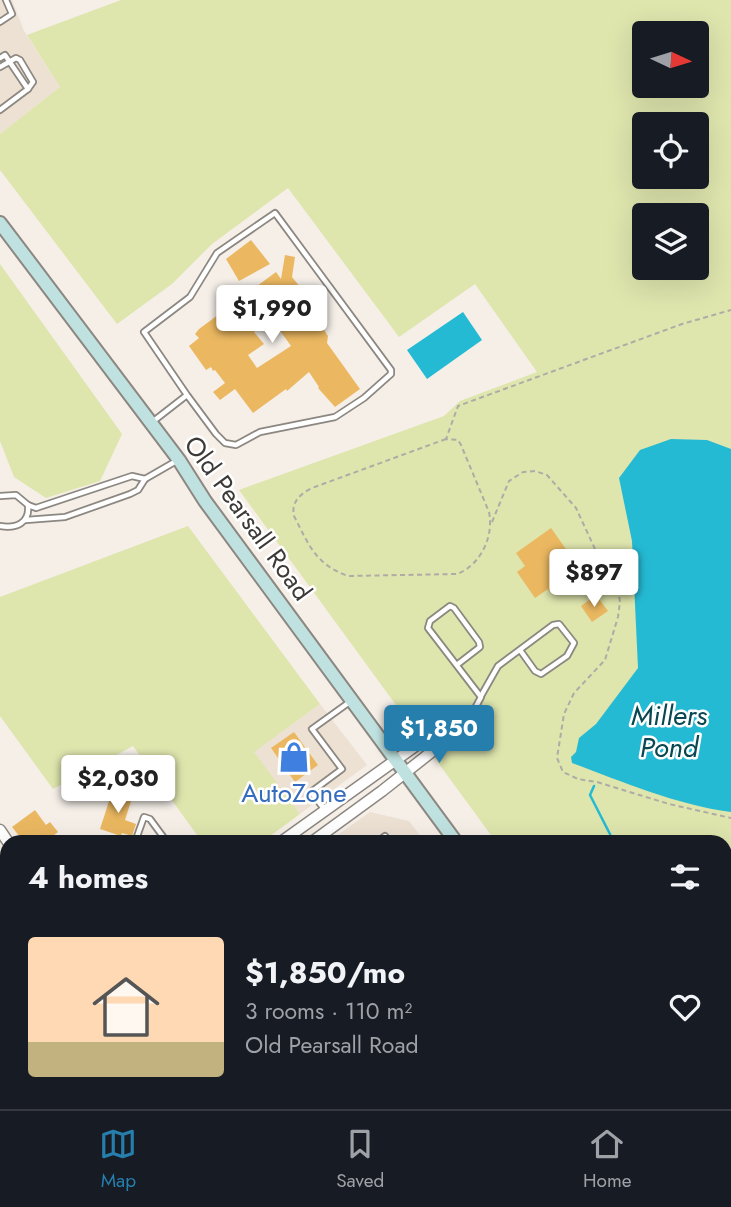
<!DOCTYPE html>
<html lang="en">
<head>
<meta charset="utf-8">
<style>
  body { margin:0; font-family:Jost,sans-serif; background:#242831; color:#f1f3f6; height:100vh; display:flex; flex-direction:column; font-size:26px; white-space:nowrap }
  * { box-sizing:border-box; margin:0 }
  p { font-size:23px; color:#9ea1a6 }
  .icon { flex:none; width:38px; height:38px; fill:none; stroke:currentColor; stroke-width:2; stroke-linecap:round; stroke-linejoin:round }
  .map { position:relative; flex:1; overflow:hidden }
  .details { position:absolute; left:0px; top:835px; width:732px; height:275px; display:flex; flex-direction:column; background:#171b24; border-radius:21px 21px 0 0; box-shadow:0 7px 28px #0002 }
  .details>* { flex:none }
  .needle { width:46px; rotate:94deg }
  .buttons { position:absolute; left:632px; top:21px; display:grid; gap:14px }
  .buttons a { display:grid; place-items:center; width:77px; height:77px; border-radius:7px; background:#171b24; box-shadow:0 7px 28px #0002; font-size:35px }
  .price { position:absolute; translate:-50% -60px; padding:0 16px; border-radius:7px; background:#fff; color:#222; font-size:23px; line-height:46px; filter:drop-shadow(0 2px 4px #0008) }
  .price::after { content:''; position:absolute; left:50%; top:42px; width:21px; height:16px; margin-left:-10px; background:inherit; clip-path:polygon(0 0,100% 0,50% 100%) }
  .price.active { background:#257eac; color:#fff }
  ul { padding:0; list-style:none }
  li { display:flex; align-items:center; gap:21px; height:175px; padding:0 28px }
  li span { display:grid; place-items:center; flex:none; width:196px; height:140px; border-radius:7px; color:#555 }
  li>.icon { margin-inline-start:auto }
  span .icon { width:84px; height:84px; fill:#fffc; stroke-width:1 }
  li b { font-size:30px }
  h2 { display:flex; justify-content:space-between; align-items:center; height:84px; padding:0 28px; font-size:30px }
  .dock { display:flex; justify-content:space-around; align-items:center; height:98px; border-top:2px solid #363941; background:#171b24; font-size:19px; color:#9ea1a6 }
  .dock a { display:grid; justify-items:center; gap:4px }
  .dock .active { color:#257eac }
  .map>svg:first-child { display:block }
</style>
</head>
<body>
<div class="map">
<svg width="731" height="1109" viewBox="0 0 731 1109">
  <rect width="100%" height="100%" fill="#f5efe8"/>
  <!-- built -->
  <g fill="#ede1d4">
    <polygon points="0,0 12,0 24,31 60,87 0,134"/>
    <polygon points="320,704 367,765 300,814 253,752"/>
    <polygon points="370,812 409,821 425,842 328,842"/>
  </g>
  <!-- green -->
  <g fill="#dee5ad" fill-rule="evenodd">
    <path d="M121 0H731V1109H691L686 1103 724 1102V842H496L239 490 444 416 460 401 537 372 475 284 399 337 288 188 212 244 172 284 117 324 0 170V134L60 87 27 35ZM644 33H696V86H644ZM644 124H696V177H644ZM644 215H696V268H644Z"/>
    <polygon points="0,264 122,434 100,481 46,498 14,477 0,441"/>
    <polygon points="188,526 320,704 254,752 300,814 262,842 202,842 133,746 53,789 0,716 0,597"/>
    <polygon points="7,960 7,1102 33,1103 33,1109 0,1109 0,961"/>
    <polygon points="540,1103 540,1102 605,1103 596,1109 538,1109"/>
  </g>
  <!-- water -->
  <g fill="#25bad4">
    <polygon points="463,312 482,340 427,379 407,350"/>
    <path d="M671 439 707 440 731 449V812C677 805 623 782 572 763L571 757 576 752 579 738 596 724 638 668 632 541 619 478 640 450Z"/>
  </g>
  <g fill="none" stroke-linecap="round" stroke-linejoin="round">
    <!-- stream -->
    <g stroke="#25bad4" stroke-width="2.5">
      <polyline points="594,786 590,795 614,842"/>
      <polyline points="560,1109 568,1102"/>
    </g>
  </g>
  <!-- building -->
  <g fill="#ebb861" fill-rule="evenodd">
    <polygon points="251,240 270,264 239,281 226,259"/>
    <path d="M285 255 295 257 292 277 305 293 306 292 322 318 309 328 324 330 328 336 327 343 360 389 335 407 318 388 319 387 309 372 287 391 286 389 253 413 235 389 220 400 213 392 225 383 215 370 213 371 211 367 206 370 189 346 199 338 195 334 199 329 276 272 281 279ZM271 318 291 346 257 368 248 355 264 344 254 332Z"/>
    <polygon points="551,528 568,552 573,549 585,567 550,592 548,589 535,598 517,572 525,566 516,553"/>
    <polygon points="596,595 608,611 592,622 581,606"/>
    <polygon points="294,732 318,765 295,782 271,748"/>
    <polygon points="113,789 133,795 125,820 136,824 132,836 122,833 121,836 100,829"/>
    <polygon points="35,810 46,825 50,822 58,832 45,842 24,842 12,827"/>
  </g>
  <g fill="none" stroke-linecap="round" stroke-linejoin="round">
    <defs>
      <g id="lane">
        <polyline points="0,22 12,14 6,0"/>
        <polyline points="0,58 5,55 28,89 0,110"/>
        <polyline points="0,67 16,58 20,60 33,82 28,89"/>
        <polyline points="151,423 187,395 216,434 225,443 236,445 260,432 335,417 364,398 391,374 391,370 275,213 217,253 190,297 144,332 187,395"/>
        <polyline points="0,496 16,495 28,505 36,508 132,476 145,479"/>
        <polyline points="26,520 65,517 130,494 138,490 145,479 178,460"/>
        <path d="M0 526C16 529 30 523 28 505"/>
        <polyline points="481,696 498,666 553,625 559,624 574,643 567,656 541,674 535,671 520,650"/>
        <polyline points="443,737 473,712 481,697 428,628 430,621 450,606 454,608 479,642 480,647 458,664"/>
        <polyline points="325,810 311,792 342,769 312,729 351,701"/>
        <polyline points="135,842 144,817 150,819 167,842"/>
        <polyline points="377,842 385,836 390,842"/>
        <polyline points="731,997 729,1003 731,1003"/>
        <polyline points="724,1051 731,1049"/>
        <polyline points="634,1109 644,1102"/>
      </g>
      <g id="street">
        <polyline points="0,830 8,842"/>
        <polyline points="281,842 428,737 432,735 442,737 439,746 382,791 312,842"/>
        <polyline points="0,950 7,949"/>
        <polyline points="318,1102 323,1109"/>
      </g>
      <g id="secondary">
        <polyline points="0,223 179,460 205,501 456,842"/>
        <polyline points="655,1102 663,1109"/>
      </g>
    </defs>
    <!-- lane casing -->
    <use href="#lane" stroke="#8c8780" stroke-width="8"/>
    <!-- street casing -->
    <use href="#street" stroke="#8c8780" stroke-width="13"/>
    <!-- secondary casing -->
    <use href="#secondary" stroke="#8c8780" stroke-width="16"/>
    <!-- path -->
    <g stroke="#b0aba6" stroke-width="2" stroke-dasharray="5 3.5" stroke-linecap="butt">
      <path d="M446 439 312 488C300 494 291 502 294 516 309 545 315 564 348 576L457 574C481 565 494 536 489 512L461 445 458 440 446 439 458 406 682 324 731 310"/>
      <polyline points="492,522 509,481 523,472 535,471 547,475 576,508 595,549 612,572 618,587 620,602 618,617 605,660 574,693 564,714 557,758 563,772 578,779 597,782 669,804 731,818"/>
    </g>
    <!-- lane -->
    <use href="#lane" stroke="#fff" stroke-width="4.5"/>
    <!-- street -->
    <use href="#street" stroke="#fff" stroke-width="10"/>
    <!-- secondary -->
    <use href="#secondary" stroke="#bfe2e0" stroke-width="12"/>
  </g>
  <!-- icons -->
  <defs>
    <symbol id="shop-bare" viewBox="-9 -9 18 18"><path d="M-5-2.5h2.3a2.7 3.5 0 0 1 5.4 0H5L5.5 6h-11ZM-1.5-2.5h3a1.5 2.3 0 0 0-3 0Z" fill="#3f7fe0" stroke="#fff" stroke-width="2.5" paint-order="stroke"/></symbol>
  </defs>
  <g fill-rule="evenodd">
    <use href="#shop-bare" x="272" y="735" width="44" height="44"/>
  </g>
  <g text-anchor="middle" stroke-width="5" stroke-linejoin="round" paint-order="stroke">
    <!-- street labels -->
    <g font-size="26" fill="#3c3936" stroke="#fff">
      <text transform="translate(248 518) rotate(54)" y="9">Old Pearsall Road</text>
    </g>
    <!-- shop labels -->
    <g font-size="26" fill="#366cbe" stroke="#fff">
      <text x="294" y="802">AutoZone</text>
    </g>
    <!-- water labels -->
    <g font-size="28" font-style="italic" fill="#094751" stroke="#fff">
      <text x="669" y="725">Millers<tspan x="669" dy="32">Pond</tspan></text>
    </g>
  </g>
</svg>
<div class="buttons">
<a><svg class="needle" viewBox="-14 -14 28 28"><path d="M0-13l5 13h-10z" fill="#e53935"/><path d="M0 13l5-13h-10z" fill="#9ea1a6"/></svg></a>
<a><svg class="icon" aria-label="locate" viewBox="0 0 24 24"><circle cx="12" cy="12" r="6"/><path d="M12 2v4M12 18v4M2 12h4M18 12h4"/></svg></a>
<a><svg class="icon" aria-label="layers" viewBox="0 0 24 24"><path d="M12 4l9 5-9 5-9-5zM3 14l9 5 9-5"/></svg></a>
</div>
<b class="price" style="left:272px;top:345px">$1,990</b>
<b class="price" style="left:594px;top:609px">$897</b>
<b class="price active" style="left:439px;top:765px">$1,850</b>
<b class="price" style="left:118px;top:815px">$2,030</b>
<section class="details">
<h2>4 homes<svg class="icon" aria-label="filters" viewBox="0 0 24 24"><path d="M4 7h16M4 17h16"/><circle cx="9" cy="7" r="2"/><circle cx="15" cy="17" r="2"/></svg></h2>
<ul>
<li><span style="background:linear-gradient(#ffd9b3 75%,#c2b280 0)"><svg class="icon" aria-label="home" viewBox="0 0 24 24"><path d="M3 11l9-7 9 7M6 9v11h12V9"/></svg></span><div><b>$1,850/mo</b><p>3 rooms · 110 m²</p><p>Old Pearsall Road</p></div><svg class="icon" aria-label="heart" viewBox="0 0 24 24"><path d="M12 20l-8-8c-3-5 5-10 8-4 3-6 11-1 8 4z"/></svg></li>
</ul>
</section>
</div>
<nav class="dock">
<a class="active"><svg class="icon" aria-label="map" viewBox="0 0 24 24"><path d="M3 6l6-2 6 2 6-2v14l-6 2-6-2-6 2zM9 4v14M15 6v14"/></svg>Map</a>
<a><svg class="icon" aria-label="saved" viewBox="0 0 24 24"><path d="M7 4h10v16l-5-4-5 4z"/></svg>Saved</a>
<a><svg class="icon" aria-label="home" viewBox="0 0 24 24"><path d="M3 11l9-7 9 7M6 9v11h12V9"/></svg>Home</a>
</nav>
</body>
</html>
